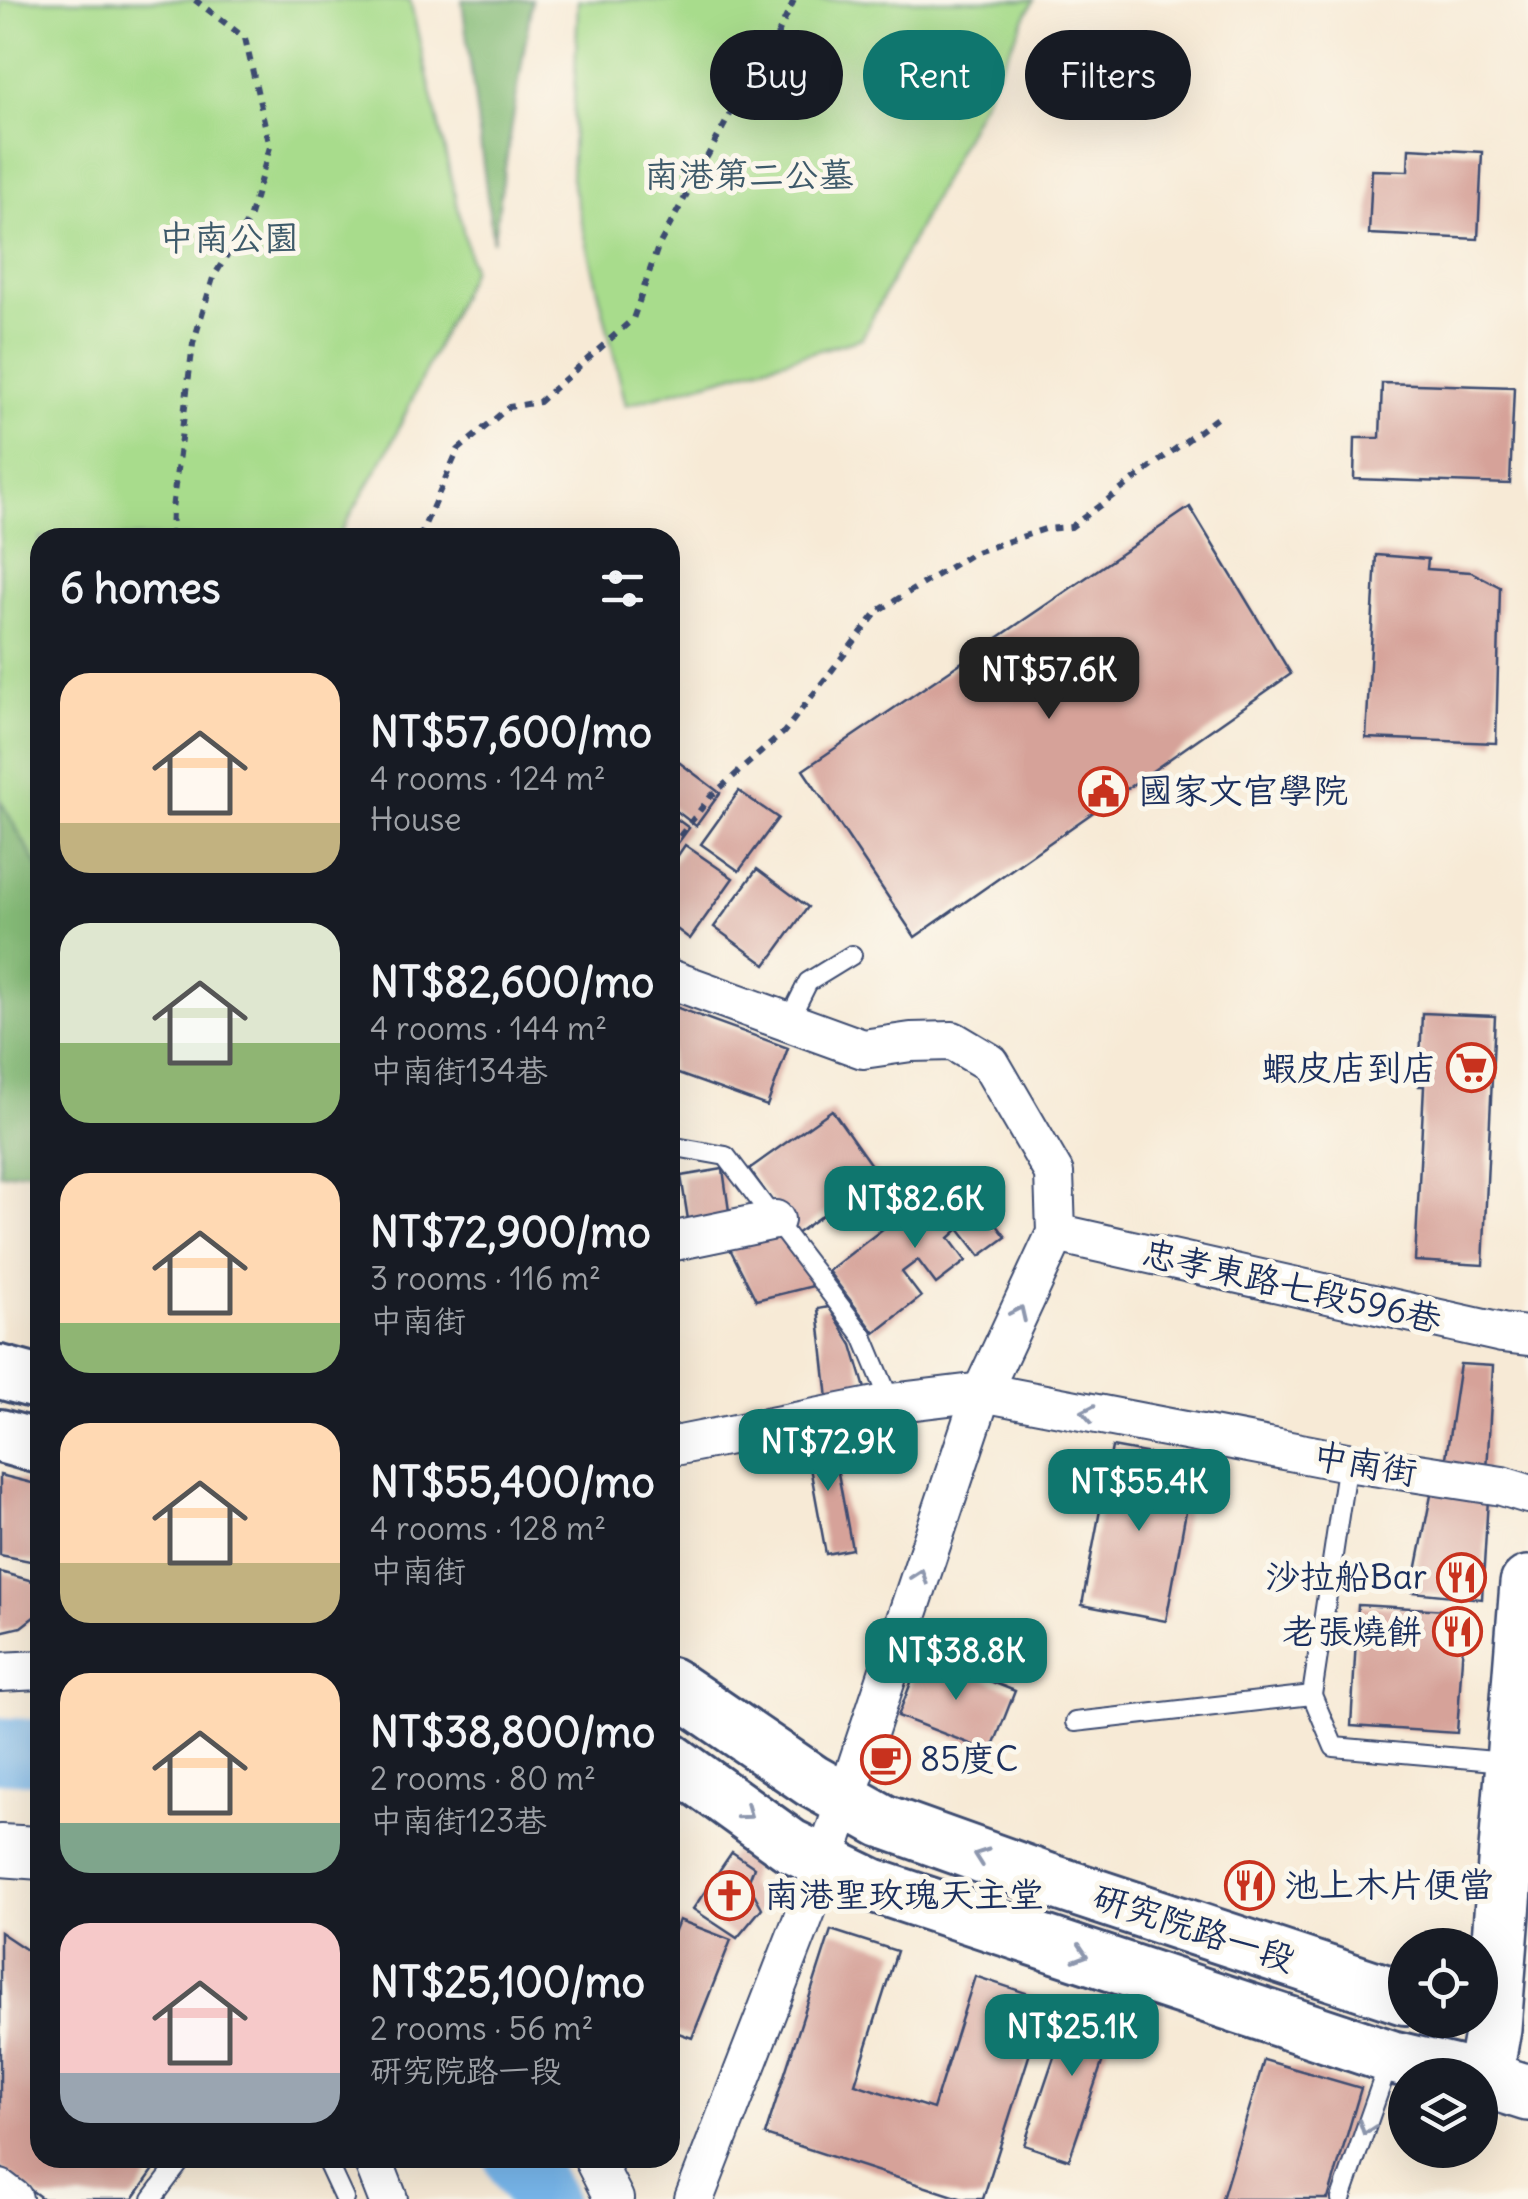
<!DOCTYPE html>
<html lang="en">
<head>
<meta charset="utf-8">
<style>
  body { margin:0; font-family:Delius,"LXGW WenKai TC",sans-serif; background:#242831; color:#f1f3f6; height:100vh; display:flex; flex-direction:column; font-size:38px; white-space:nowrap }
  * { box-sizing:border-box; margin:0 }
  p { font-size:32px; color:#9ea1a6 }
  .icon { flex:none; width:55px; height:55px; fill:none; stroke:currentColor; stroke-width:2; stroke-linecap:round; stroke-linejoin:round }
  .map { position:relative; flex:1; overflow:hidden }
  .details { position:absolute; left:30px; top:528px; width:650px; height:1640px; display:flex; flex-direction:column; background:#171b24; border-radius:30px; box-shadow:0 10px 40px #0002 }
  .details>* { flex:none }
  .banner { position:absolute; left:710px; top:30px; width:668px; height:90px; display:flex; gap:20px }
  .tools { position:absolute; left:1388px; top:1928px; display:grid; gap:20px }
  .tools a { display:grid; place-items:center; width:110px; height:110px; border-radius:50%; background:#171b24; box-shadow:0 10px 40px #0002; font-size:50px }
  .price { position:absolute; translate:-50% -85px; padding:0 22px; border-radius:20px; background:#0f766e; color:#fff; font-size:32px; line-height:65px; filter:drop-shadow(0 2px 5px #0008) }
  .price::after { content:''; position:absolute; left:50%; top:60px; width:30px; height:22px; margin-left:-15px; background:inherit; clip-path:polygon(0 0,100% 0,50% 100%) }
  .price.active { background:#222; color:#fff }
  ul { padding:0; list-style:none }
  li { display:flex; align-items:center; gap:30px; height:250px; padding:0 30px }
  li span { display:grid; place-items:center; flex:none; width:280px; height:200px; border-radius:30px; color:#555 }
  li>.icon { margin-inline-start:auto }
  span .icon { width:120px; height:120px; fill:#fffc; stroke-width:1 }
  li b { font-size:42px }
  h2 { display:flex; justify-content:space-between; align-items:center; height:120px; padding:0 30px; font-size:42px }
  .pill { padding:0 35px; border-radius:45px; background:#171b24; box-shadow:0 10px 40px #0002; font-size:35px; line-height:90px }
  .pill.active { background:#0f766e; color:#fff }
  .map>svg:first-child { display:block }
</style>
</head>
<body>
<div class="map">
<svg width="1528" height="2199" viewBox="0 0 1528 2199">
  <rect width="100%" height="100%" fill="#fbf7ec"/>
  <filter id="ink" filterUnits="userSpaceOnUse"><feTurbulence type="fractalNoise" baseFrequency=".01" numOctaves="2"/><feDisplacementMap in="SourceGraphic" scale="20" xChannelSelector="R" yChannelSelector="G"/><feConvolveMatrix kernelMatrix="1 2 1 2 8 2 1 2 1" color-interpolation-filters="sRGB"/></filter>
  <filter id="wash" filterUnits="userSpaceOnUse"><feTurbulence type="fractalNoise" baseFrequency=".0048" numOctaves="4" result="noise"/><feDisplacementMap in="SourceGraphic" scale="40" xChannelSelector="R" yChannelSelector="G"/><feGaussianBlur stdDeviation="2.25" result="paint"/><feColorMatrix in="noise" values="0 0 0 0 0 0 0 0 0 0 0 0 0 0 0 0 0 1.4 0 .05"/><feComposite in="paint" operator="in"/></filter>
  <g filter="url(#wash)">
    <rect width="100%" height="100%" fill="#f7ead6"/>
    <!-- green -->
    <g fill="#a8dc8c" stroke="#628675" stroke-width="2.5">
      <polygon points="0,0 410,0 472,269 392,443 338,537 40,538 40,870 0,800"/>
      <polygon points="578,0 1034,0 862,338 626,405 571,178"/>
    </g>
    <!-- forest -->
    <g fill="#86bc78" stroke="#50766b" stroke-width="2.5">
      <polygon points="462,0 532,0 493,242"/>
      <polygon points="0,800 40,870 40,1168 0,1174"/>
    </g>
    <g fill="none" stroke-linecap="round" stroke-linejoin="round">
      <!-- river -->
      <g stroke="#78b7ec" stroke-width="65">
        <polyline points="0,1750 40,1752"/>
        <polyline points="517,2158 542,2199"/>
      </g>
    </g>
    <g id="blocks">
      <!-- building -->
      <g fill="#d6a299">
        <polygon points="1409,148 1482,152 1478,239 1369,234 1372,170 1408,171"/>
        <polygon points="1382,383 1514,387 1510,484 1354,479 1355,438 1380,438"/>
        <polygon points="1190,507 1291,674 915,937 803,770"/>
        <polygon points="1376,555 1428,559 1427,569 1471,572 1500,587 1496,743 1366,738"/>
        <polygon points="676,760 720,793 696,826 670,806 670,769"/>
        <polygon points="739,791 778,818 739,871 701,844"/>
        <polygon points="670,814 689,828 670,854"/>
        <polygon points="685,845 733,878 690,939 670,924 670,867"/>
        <polygon points="757,869 808,907 766,965 714,927"/>
        <polygon points="670,1005 788,1048 767,1106 670,1071"/>
        <polygon points="1422,1013 1495,1016 1483,1265 1415,1261 1424,1086 1419,1086"/>
        <polygon points="832,1110 878,1175 796,1234 749,1169"/>
        <polygon points="723,1169 731,1225 690,1232 681,1176"/>
        <polygon points="957,1172 1006,1237 980,1256 959,1229 949,1238 966,1261 936,1284 918,1260 902,1272 921,1297 875,1333 828,1271"/>
        <polygon points="782,1234 817,1285 756,1300 727,1243"/>
        <polygon points="829,1307 852,1345 866,1392 828,1399 818,1309"/>
        <polygon points="1460,1364 1493,1366 1487,1471 1445,1464"/>
        <polygon points="831,1435 852,1549 826,1554 805,1440"/>
        <polygon points="1112,1447 1195,1462 1166,1621 1082,1605"/>
        <polygon points="0,1475 40,1485 40,1563 0,1555"/>
        <polygon points="1432,1490 1488,1499 1482,1599 1412,1592"/>
        <polygon points="0,1572 40,1583 39,1613 21,1627 0,1632"/>
        <polygon points="1358,1605 1465,1611 1457,1733 1351,1726"/>
        <polygon points="922,1654 1015,1691 991,1752 898,1716"/>
        <polygon points="732,1852 754,1867 748,1883 762,1908 737,1938 693,1909"/>
        <polygon points="679,1920 731,1940 692,2038 670,2030 670,1943"/>
        <polygon points="831,1930 897,1951 855,2084 933,2109 975,1976 1047,2000 983,2199 963,2199 765,2135"/>
        <polygon points="0,1932 30,1952 40,1940 40,2158 162,2158 133,2199 43,2199 0,2167"/>
        <polygon points="1074,1998 1119,2013 1069,2160 1024,2145"/>
        <polygon points="1264,2060 1361,2088 1328,2199 1222,2199"/>
      </g>
    </g>
  </g>
  <g filter="url(#ink)">
    <use href="#blocks" fill-opacity="0" stroke="#3c4b70" stroke-width="2.5"/>
    <g fill="none" stroke-linecap="round" stroke-linejoin="round">
      <defs>
        <g id="lane">
          <polyline points="788,1022 808,982 852,955"/>
          <polyline points="670,1146 726,1156 863,1336 891,1403"/>
          <polyline points="1347,1462 1312,1695 1334,1747 1506,1762"/>
          <polyline points="1075,1722 1312,1695"/>
          <polyline points="0,1867 40,1870"/>
          <polyline points="325,2158 344,2199"/>
          <polyline points="152,2199 183,2158"/>
          <polyline points="1341,2199 1389,2062"/>
        </g>
        <g id="street">
          <polyline points="670,979 863,1049 911,1042 953,1041 990,1063 1054,1173 1056,1233 982,1392 825,1862 694,2199"/>
          <polyline points="1056,1233 1502,1333 1528,1336"/>
          <polyline points="670,1242 775,1220"/>
          <polyline points="670,1447 891,1403 982,1392 1347,1462 1502,1486 1528,1494"/>
          <polyline points="0,1672 40,1670"/>
          <polyline points="0,1844 40,1846"/>
          <polyline points="372,2158 388,2199"/>
          <polyline points="593,2158 614,2199"/>
          <polyline points="0,2189 13,2199"/>
        </g>
        <g id="secondary">
          <polyline points="0,1372 40,1383"/>
          <polyline points="0,1436 40,1447"/>
          <polyline points="670,1684 812,1781 883,1821 1048,1880 1405,1998"/>
          <polyline points="670,1759 791,1846 872,1885 1391,2057 1467,2075"/>
        </g>
        <polyline id="primary" points="1528,1584 1493,2028 1484,2079 1528,2093"/>
      </defs>
      <!-- lane casing -->
      <use href="#lane" stroke="#3c4b70" stroke-width="22"/>
      <!-- street casing -->
      <use href="#street" stroke="#3c4b70" stroke-width="42"/>
      <!-- secondary casing -->
      <use href="#secondary" stroke="#3c4b70" stroke-width="58"/>
      <!-- primary casing -->
      <use href="#primary" stroke="#3c4b70" stroke-width="60"/>
      <!-- path -->
      <g stroke="#3c4b70" stroke-width="6" stroke-dasharray="8 8" stroke-linecap="butt">
        <polyline points="171,538 172,509 193,344 213,278 249,219 270,147 245,38 195,0"/>
        <polyline points="419,538 458,450 509,407 539,402 633,319 658,247 744,89 756,75 757,58 773,45 794,0"/>
        <polyline points="670,849 711,796 784,732 878,611 973,553 1045,529 1071,527 1222,414"/>
      </g>
      <!-- lane -->
      <use href="#lane" stroke="#fff" stroke-width="18"/>
      <!-- street -->
      <use href="#street" stroke="#fff" stroke-width="38"/>
      <!-- secondary -->
      <use href="#secondary" stroke="#fff" stroke-width="52"/>
      <!-- primary -->
      <use href="#primary" stroke="#fff" stroke-width="55"/>
    </g>
    <!-- one-way arrows -->
    <defs><path id="oneway-chevron" d="M-2-3.5L2.5 0L-2 3.5" fill="none" stroke-width="1.6" stroke-linecap="round" stroke-linejoin="round" transform="scale(2.5)"/></defs>
    <g stroke="#8d97ae">
      <use href="#oneway-chevron" transform="translate(1019 1313) rotate(-65)"/>
      <use href="#oneway-chevron" transform="translate(1088 1413) rotate(-169)"/>
      <use href="#oneway-chevron" transform="translate(920 1576) rotate(-71)"/>
      <use href="#oneway-chevron" transform="translate(746 1813) rotate(36)"/>
      <use href="#oneway-chevron" transform="translate(981 1856) rotate(-160)"/>
      <use href="#oneway-chevron" transform="translate(1081 1954) rotate(18)"/>
      <use href="#oneway-chevron" transform="translate(1366 2128) rotate(109)"/>
    </g>
  </g>
  <!-- icons -->
  <defs>
    <symbol id="civic-ring" viewBox="-11 -11 22 22"><circle r="9.5" fill="#fbf7ec" stroke="#c8321e" stroke-width="1.5"/><path d="M-.6-6.5H3V-4.5H.6V-3L4-1V1h2V6H-6V1h2V-1L-.6-3ZM-1.2 2.5V6h2.4V2.5Z" fill="#c8321e"/></symbol>
    <symbol id="supermarket-ring" viewBox="-11 -11 22 22"><circle r="9.5" fill="#fbf7ec" stroke="#c8321e" stroke-width="1.5"/><path d="M-6-5.5h2.5l.6 2H6L4.5 2H-2.5L-4.4-4H-6ZM-1.5 3.2a1.3 1.3 0 1 0 .1 0ZM3 3.2a1.3 1.3 0 1 0 .1 0Z" fill="#c8321e"/></symbol>
    <symbol id="restaurant-ring" viewBox="-11 -11 22 22"><circle r="9.5" fill="#fbf7ec" stroke="#c8321e" stroke-width="1.5"/><path d="M-5-6h1v4h1v-4h1v4h1v-4h1v5L-1.5 .5V6h-2V.5L-5-1ZM5-6V6H3V1.5H1.5Q1.5-4 5-6Z" fill="#c8321e"/></symbol>
    <symbol id="cafe-ring" viewBox="-11 -11 22 22"><circle r="9.5" fill="#fbf7ec" stroke="#c8321e" stroke-width="1.5"/><path d="M-5.5-4.5H6V0H3Q3 3.5 0 3.5H-2.5Q-5.5 3.5-5.5 0ZM3-3.2v2h1.7v-2ZM-6 4.5H4V6H-6Z" fill="#c8321e"/></symbol>
    <symbol id="church-ring" viewBox="-11 -11 22 22"><circle r="9.5" fill="#fbf7ec" stroke="#c8321e" stroke-width="1.5"/><path d="M-1.2-6h2.4v3.5h3.3v2.4h-3.3V6h-2.4V-.1h-3.3v-2.4h3.3Z" fill="#c8321e"/></symbol>
  </defs>
  <g fill-rule="evenodd">
    <use href="#civic-ring" x="1076" y="764" width="55" height="55"/>
    <use href="#supermarket-ring" x="1444" y="1040" width="55" height="55"/>
    <use href="#restaurant-ring" x="1434" y="1550" width="55" height="55"/>
    <use href="#restaurant-ring" x="1430" y="1604" width="55" height="55"/>
    <use href="#cafe-ring" x="858" y="1732" width="55" height="55"/>
    <use href="#restaurant-ring" x="1222" y="1858" width="55" height="55"/>
    <use href="#church-ring" x="702" y="1868" width="55" height="55"/>
  </g>
  <g text-anchor="middle" stroke-width="10" stroke-linejoin="round" paint-order="stroke">
    <!-- park labels -->
    <g font-size="35" fill="#3e5a6a" stroke="#fbf7ec">
      <text x="749" y="187">南港第二公墓</text>
      <text x="229" y="250">中南公園</text>
    </g>
    <!-- poi labels -->
    <g font-size="35" fill="#1b2f5e" stroke="#fbf7ec" text-anchor="start">
      <text x="1138" y="803">國家文官學院</text>
      <text x="1437" y="1080" text-anchor="end">蝦皮店到店</text>
      <text x="1427" y="1589" text-anchor="end">沙拉船Bar</text>
      <text x="1422" y="1644" text-anchor="end">老張燒餅</text>
      <text x="920" y="1771">85度C</text>
      <text x="1284" y="1897">池上木片便當</text>
      <text x="764" y="1907">南港聖玫瑰天主堂</text>
    </g>
    <!-- street labels -->
    <g font-size="35" fill="#1b2f5e" stroke="#fbf7ec">
      <text transform="translate(1292 1286) rotate(13)" y="12">忠孝東路七段596巷</text>
      <text transform="translate(1365 1464) rotate(10)" y="12">中南街</text>
      <text transform="translate(1194 1928) rotate(18)" y="12">研究院路一段</text>
    </g>
  </g>
</svg>
<div class="tools">
<a><svg class="icon" aria-label="locate" viewBox="0 0 24 24"><circle cx="12" cy="12" r="6"/><path d="M12 2v4M12 18v4M2 12h4M18 12h4"/></svg></a>
<a><svg class="icon" aria-label="layers" viewBox="0 0 24 24"><path d="M12 4l9 5-9 5-9-5zM3 14l9 5 9-5"/></svg></a>
</div>
<b class="price active" style="left:1049px;top:722px">NT$57.6K</b>
<b class="price" style="left:915px;top:1251px">NT$82.6K</b>
<b class="price" style="left:828px;top:1494px">NT$72.9K</b>
<b class="price" style="left:1139px;top:1534px">NT$55.4K</b>
<b class="price" style="left:956px;top:1703px">NT$38.8K</b>
<b class="price" style="left:1072px;top:2079px">NT$25.1K</b>
<div class="banner">
<a class="pill">Buy</a>
<a class="pill active">Rent</a>
<a class="pill">Filters</a>
</div>
<section class="details">
<h2>6 homes<svg class="icon" aria-label="filters" viewBox="0 0 24 24"><path d="M4 7h16M4 17h16"/><circle cx="9" cy="7" r="2"/><circle cx="15" cy="17" r="2"/></svg></h2>
<ul>
<li><span style="background:linear-gradient(#ffd9b3 75%,#c2b280 0)"><svg class="icon" aria-label="home" viewBox="0 0 24 24"><path d="M3 11l9-7 9 7M6 9v11h12V9"/></svg></span><div><b>NT$57,600/mo</b><p>4 rooms · 124 m²</p><p>House</p></div></li>
<li><span style="background:linear-gradient(#dfe7d0 60%,#8fb573 0)"><svg class="icon" aria-label="home" viewBox="0 0 24 24"><path d="M3 11l9-7 9 7M6 9v11h12V9"/></svg></span><div><b>NT$82,600/mo</b><p>4 rooms · 144 m²</p><p>中南街134巷</p></div></li>
<li><span style="background:linear-gradient(#ffd9b3 75%,#8fb573 0)"><svg class="icon" aria-label="home" viewBox="0 0 24 24"><path d="M3 11l9-7 9 7M6 9v11h12V9"/></svg></span><div><b>NT$72,900/mo</b><p>3 rooms · 116 m²</p><p>中南街</p></div></li>
<li><span style="background:linear-gradient(#ffd9b3 70%,#c2b280 0)"><svg class="icon" aria-label="home" viewBox="0 0 24 24"><path d="M3 11l9-7 9 7M6 9v11h12V9"/></svg></span><div><b>NT$55,400/mo</b><p>4 rooms · 128 m²</p><p>中南街</p></div></li>
<li><span style="background:linear-gradient(#ffd9b3 75%,#7fa58c 0)"><svg class="icon" aria-label="home" viewBox="0 0 24 24"><path d="M3 11l9-7 9 7M6 9v11h12V9"/></svg></span><div><b>NT$38,800/mo</b><p>2 rooms · 80 m²</p><p>中南街123巷</p></div></li>
<li><span style="background:linear-gradient(#f6c9c9 75%,#9aa5b1 0)"><svg class="icon" aria-label="home" viewBox="0 0 24 24"><path d="M3 11l9-7 9 7M6 9v11h12V9"/></svg></span><div><b>NT$25,100/mo</b><p>2 rooms · 56 m²</p><p>研究院路一段</p></div></li>
</ul>
</section>
</div>
</body>
</html>
